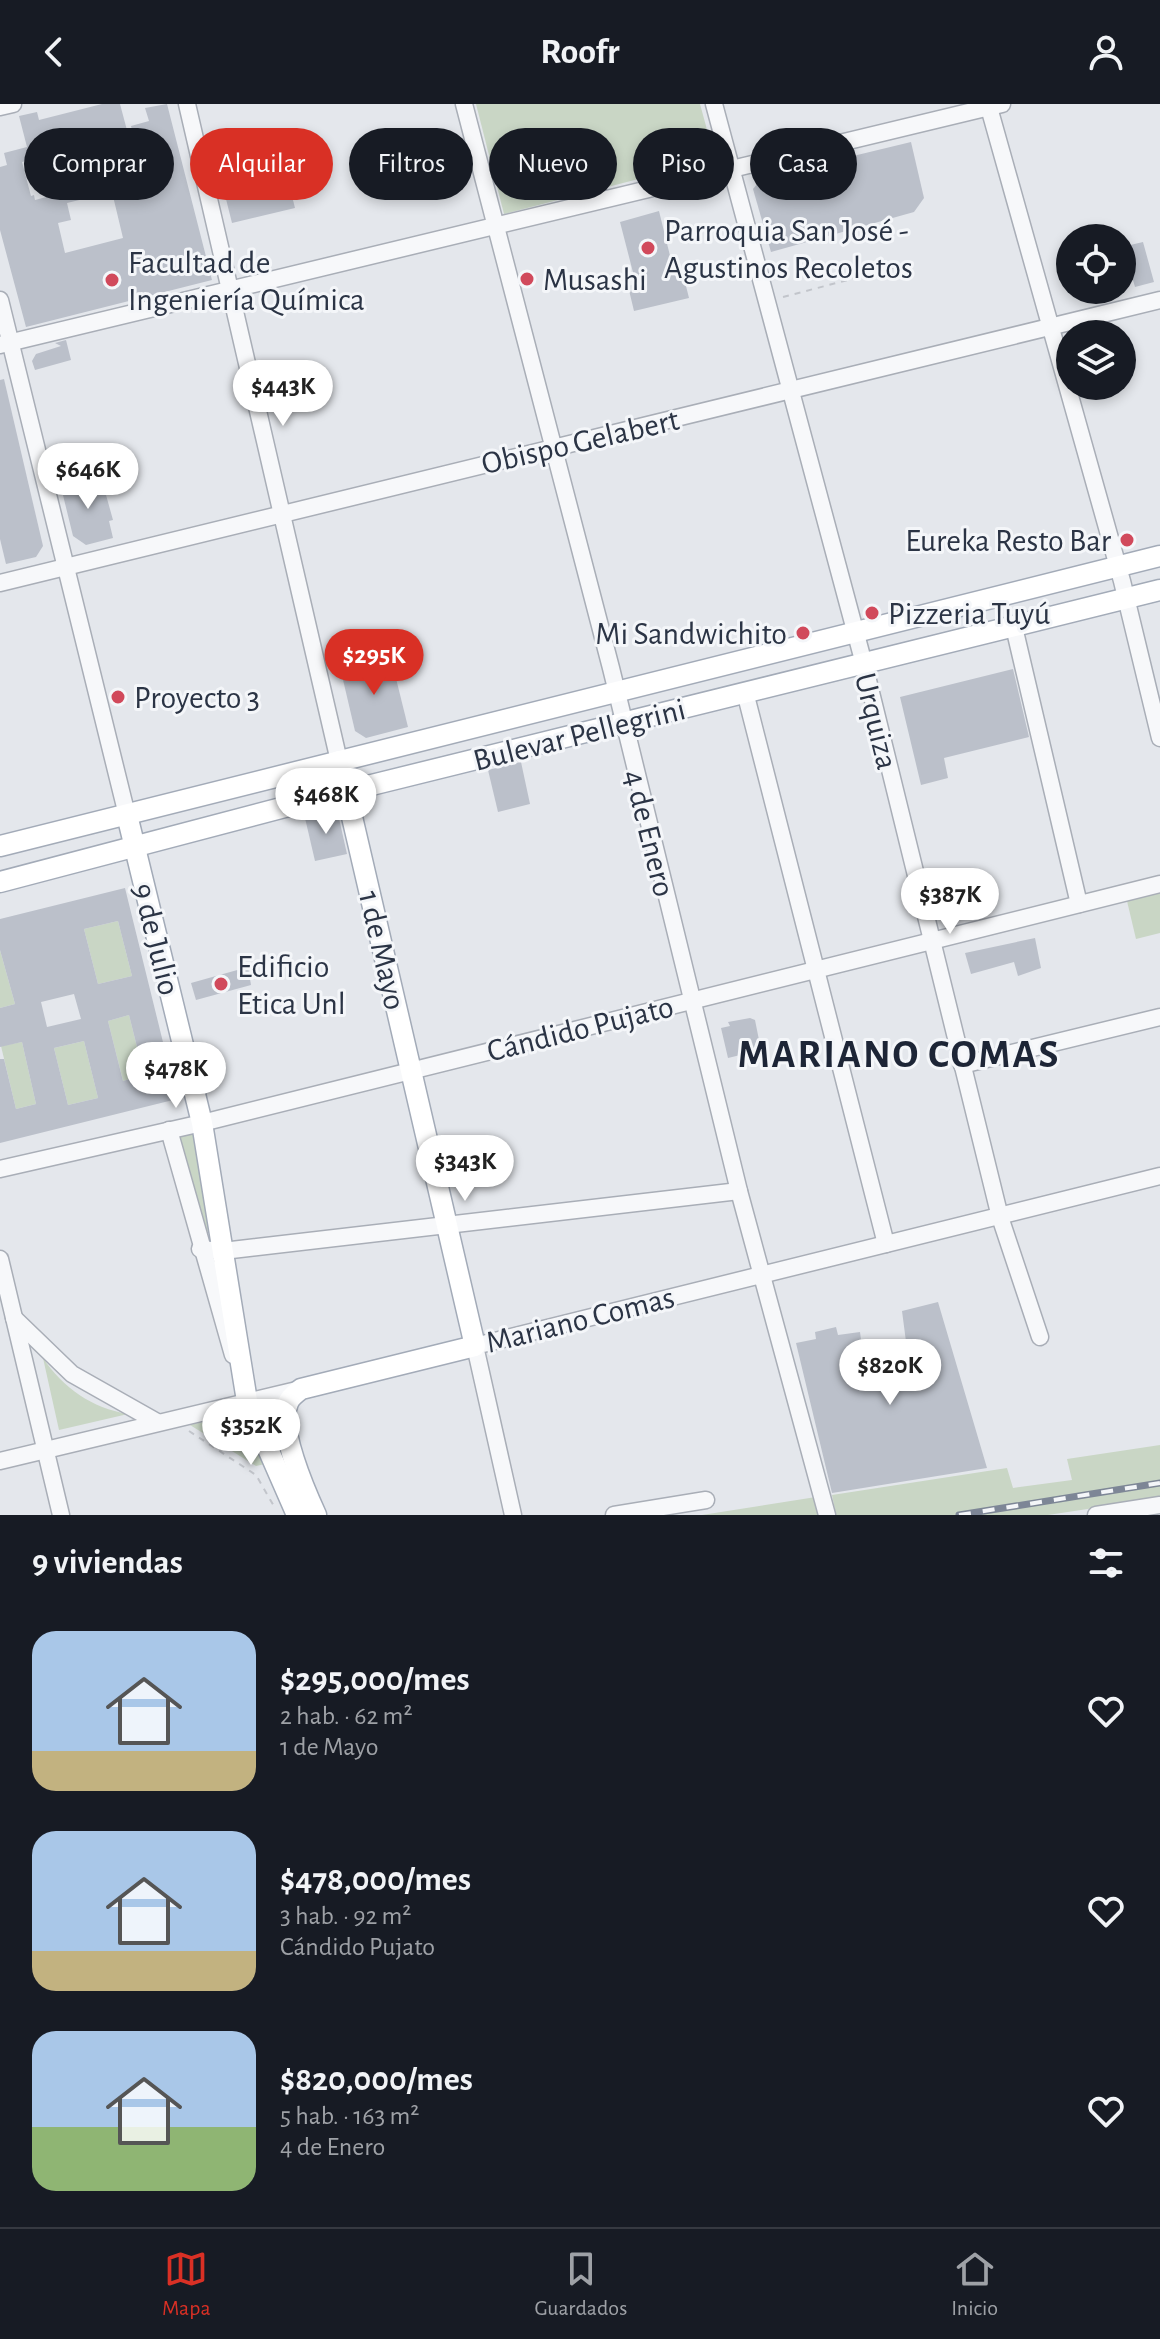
<!DOCTYPE html>
<html lang="es">
<head>
<meta charset="utf-8">
<style>
  body { margin:0; font-family:"Alegreya Sans",sans-serif; background:#20242c; color:#f1f3f6; height:100vh; display:flex; flex-direction:column; font-size:30px; white-space:nowrap }
  * { box-sizing:border-box; margin:0 }
  p { font-size:26px; color:#9ea1a6 }
  .icon { flex:none; width:44px; height:44px; fill:none; stroke:currentColor; stroke-width:2; stroke-linecap:round; stroke-linejoin:round }
  .map { position:relative; height:1411px; overflow:hidden }
  .panel { display:flex; flex-direction:column; background:#171b24; flex:1 }
  .panel>* { flex:none }
  .guide { position:absolute; left:24px; top:24px; width:1112px; height:72px; display:flex; gap:16px }
  .buttons { position:absolute; left:1056px; top:120px; display:grid; gap:16px }
  .buttons a { display:grid; place-items:center; width:80px; height:80px; border-radius:50%; background:#171b24; box-shadow:0 4px 12px #0003; font-size:40px }
  .price { position:absolute; translate:-50% -68px; padding:0 18px; border-radius:28px; background:#fff; color:#222; font-size:26px; line-height:52px; filter:drop-shadow(0 2px 4px #0008) }
  .price::after { content:''; position:absolute; left:50%; top:48px; width:24px; height:18px; margin-left:-12px; background:inherit; clip-path:polygon(0 0,100% 0,50% 100%) }
  .price.selected { background:#d93025; color:#fff }
  ul { padding:0; list-style:none }
  li { display:flex; align-items:center; gap:24px; height:200px; padding:0 32px }
  li span { display:grid; place-items:center; flex:none; width:224px; height:160px; border-radius:24px; color:#555 }
  li>.icon { margin-inline-start:auto }
  span .icon { width:96px; height:96px; fill:#fffc; stroke-width:1 }
  li b { font-size:34px }
  h2 { display:flex; justify-content:space-between; align-items:center; height:96px; padding:0 32px; font-size:34px }
  .pill { padding:0 28px; border-radius:36px; background:#171b24; box-shadow:0 4px 12px #0003; font-size:28px; line-height:72px }
  .pill.selected { background:#d93025; color:#fff }
  header { display:flex; justify-content:space-between; align-items:center; height:104px; padding:0 32px; background:#171b24; font-size:36px; font-weight:600 }
  .dock { display:flex; justify-content:space-around; align-items:center; height:112px; border-top:2px solid #363941; background:#171b24; font-size:22px; color:#9ea1a6 }
  .dock a { display:grid; justify-items:center; gap:4px }
  .dock .selected { color:#d93025 }
  .map>svg:first-child { display:block }
</style>
</head>
<body>
<header><svg class="icon" aria-label="back" viewBox="0 0 24 24"><path d="M15 5l-7 7 7 7"/></svg>Roofr<svg class="icon" aria-label="person" viewBox="0 0 24 24"><circle cx="12" cy="8" r="4"/><path d="M4 21q1-7 8-7t8 7"/></svg></header>
<div class="map">
<svg width="1160" height="1411" viewBox="0 0 1160 1411">
  <rect width="100%" height="100%" fill="#e4e7ec"/>
  <!-- green -->
  <g fill="#c9d6c5">
    <polygon points="476,0 700,0 715,55 504,110"/>
    <polygon points="1160,789 1160,829 1136,835 1127,797"/>
    <polygon points="118,817 132,872 98,880 84,825"/>
    <polygon points="0,846 15,900 0,904"/>
    <polygon points="129,911 144,971 123,977 108,917"/>
    <polygon points="84,937 98,994 68,1001 54,944"/>
    <polygon points="22,938 36,1000 16,1005 1,942"/>
    <polygon points="194,1024 210,1123 206,1131 174,1029"/>
    <path d="M43 1254C63 1284 92 1304 128 1310L59 1326Z"/>
    <polygon points="242,1309 265,1360 256,1362 190,1321"/>
    <polygon points="1160,1341 1160,1394 1048,1411 836,1411 832,1391 1007,1364 1013,1384 1072,1376 1067,1355"/>
    <polygon points="816,1393 820,1411 702,1411"/>
  </g>
  <!-- building -->
  <g fill="#bbc0ca" fill-rule="evenodd">
    <path d="M102 0H120L128 30 108 36 117 70 142 64 131 22 149 17 145 4 167 0 212 176 26 223 0 126V63L7 61 4 49 27 43 19 12 37 8 39 16ZM45 52 54 91 35 96 34 91 31 92 22 58ZM112 88 123 134 65 149 58 119 71 116 67 99Z"/>
    <polygon points="911,38 924,94 914,108 771,148 753,85 762,74"/>
    <polygon points="279,39 295,104 232,119 216,55"/>
    <polygon points="659,107 675,172 683,170 689,194 634,207 628,182 636,180 620,118"/>
    <polygon points="1143,138 1154,178 1135,183 1133,176 1128,177 1122,143"/>
    <polygon points="66,236 71,256 35,266 32,257 36,250 61,242 55,239"/>
    <polygon points="4,275 43,442 36,453 6,460 0,435 0,276"/>
    <polygon points="101,373 113,416 109,417 113,434 86,441 73,432 61,383"/>
    <polygon points="390,550 408,623 366,634 355,627 340,563"/>
    <polygon points="1013,565 1029,633 944,654 948,674 921,681 900,593"/>
    <polygon points="521,658 530,700 498,708 488,666"/>
    <polygon points="333,707 338,710 347,750 315,757 305,714"/>
    <path d="M125 784 177 995 0 1039V955H4L16 1005 36 1000 22 938 0 943V904L15 900 0 846V815ZM118 817 132 872 98 880 84 825ZM74 890 81 915 47 923 41 898ZM129 911 144 971 123 977 108 917ZM84 937 98 994 68 1001 54 944Z"/>
    <polygon points="1035,834 1041,864 1018,872 1014,858 971,870 965,849"/>
    <polygon points="248,863 251,881 196,896 191,879"/>
    <polygon points="750,914 755,916 761,946 728,954 721,924 730,922 728,918"/>
    <polygon points="938,1198 987,1364 832,1389 796,1239 816,1235 815,1228 836,1223 838,1231 860,1228 864,1260 908,1253 902,1207"/>
  </g>
  <g fill="none" stroke-linecap="round" stroke-linejoin="round">
    <defs>
      <g id="minor">
        <polyline points="187,0 339,657"/>
        <polyline points="464,0 611,564 739,1087 827,1411"/>
        <polyline points="714,0 864,560 1000,1113 1040,1233"/>
        <polyline points="988,0 1122,477 1160,634"/>
        <polyline points="0,3 13,0"/>
        <polyline points="0,196 127,711"/>
        <polyline points="0,241 1002,0"/>
        <polyline points="0,479 1160,196"/>
        <polyline points="1014,523 1079,800"/>
        <polyline points="745,588 886,1140"/>
        <polyline points="962,961 1160,913"/>
        <polyline points="169,1026 233,1251"/>
        <polyline points="0,1065 202,1019 1160,780"/>
        <polyline points="200,1145 223,1147 739,1087"/>
        <polyline points="0,1155 61,1411"/>
        <polyline points="14,1214 72,1270 157,1318"/>
        <polyline points="0,1357 301,1285"/>
        <polyline points="513,1411 475,1242 1160,1072"/>
        <polyline points="614,1411 706,1396"/>
        <polyline points="1096,1411 1160,1401"/>
      </g>
      <g id="major">
        <polyline points="127,711 202,1019 247,1297 297,1411"/>
        <polyline points="0,742 1160,452"/>
        <polyline points="0,778 323,693 1160,486"/>
        <path d="M316 1411C305 1387 277 1323 288 1299 290 1293 296 1289 301 1285L475 1242 339 657"/>
      </g>
    </defs>
    <!-- minor casing -->
    <use href="#minor" stroke="#a9aeb7" stroke-width="19"/>
    <!-- major casing -->
    <use href="#major" stroke="#a3abb8" stroke-width="23"/>
    <!-- path -->
    <g stroke="#c2c5cb" stroke-width="2" stroke-dasharray="6 6" stroke-linecap="butt">
      <polyline points="783,193 905,161"/>
      <polyline points="189,1327 256,1371 275,1404"/>
    </g>
    <!-- minor -->
    <use href="#minor" stroke="#f7f8fa" stroke-width="16"/>
    <!-- major -->
    <use href="#major" stroke="#fff" stroke-width="20"/>
    <defs>
      <polyline id="rail" points="959,1411 1160,1379"/>
    </defs>
    <!-- rail casing -->
    <use href="#rail" stroke="#7d8696" stroke-width="7"/>
    <!-- rail -->
    <use href="#rail" stroke="#f4f6f9" stroke-width="4" stroke-dasharray="12" stroke-linecap="butt"/>
  </g>
  <!-- markers -->
  <g fill="#d1495b" stroke="#f4f6f9" stroke-width="3">
    <circle cx="648" cy="144" r="8"/>
    <circle cx="527" cy="175" r="8"/>
    <circle cx="112" cy="176" r="8"/>
    <circle cx="1127" cy="436" r="8"/>
    <circle cx="872" cy="509" r="8"/>
    <circle cx="803" cy="529" r="8"/>
    <circle cx="118" cy="593" r="8"/>
    <circle cx="221" cy="880" r="8"/>
  </g>
  <g text-anchor="middle" stroke-width="6" stroke-linejoin="round" paint-order="stroke">
    <!-- poi labels -->
    <g font-size="32" fill="#2b3445" stroke="#f4f6f9" text-anchor="start">
      <text x="664" y="137">Parroquia San José -<tspan x="664" dy="37">Agustinos Recoletos</tspan></text>
      <text x="128" y="169">Facultad de<tspan x="128" dy="37">Ingeniería Química</tspan></text>
      <text x="543" y="186">Musashi</text>
      <text x="1111" y="447" text-anchor="end">Eureka Resto Bar</text>
      <text x="888" y="520">Pizzeria Tuyú</text>
      <text x="787" y="540" text-anchor="end">Mi Sandwichito</text>
      <text x="134" y="604">Proyecto 3</text>
      <text x="237" y="873">Edificio<tspan x="237" dy="37">Etica Unl</tspan></text>
    </g>
    <!-- street labels -->
    <g font-size="32" fill="#2b3445" stroke="#f4f6f9">
      <text transform="translate(580 337) rotate(-13)" y="11">Obispo Gelabert</text>
      <text transform="translate(877 617) rotate(76)" y="11">Urquiza</text>
      <text transform="translate(579 630) rotate(-14)" y="11">Bulevar Pellegrini</text>
      <text transform="translate(650 729) rotate(76)" y="11">4 de Enero</text>
      <text transform="translate(157 835) rotate(76)" y="11">9 de Julio</text>
      <text transform="translate(383 846) rotate(77)" y="11">1 de Mayo</text>
      <text transform="translate(580 924) rotate(-14)" y="11">Cándido Pujato</text>
      <text transform="translate(580 1215) rotate(-14)" y="11">Mariano Comas</text>
    </g>
    <!-- district labels -->
    <g font-size="40" font-weight="bold" letter-spacing="2" fill="#1d2536" stroke="#f4f6f9">
      <text x="899" y="963">MARIANO COMAS</text>
    </g>
  </g>
</svg>
<div class="buttons">
<a><svg class="icon" aria-label="locate" viewBox="0 0 24 24"><circle cx="12" cy="12" r="6"/><path d="M12 2v4M12 18v4M2 12h4M18 12h4"/></svg></a>
<a><svg class="icon" aria-label="layers" viewBox="0 0 24 24"><path d="M12 4l9 5-9 5-9-5zM3 14l9 5 9-5"/></svg></a>
</div>
<b class="price" style="left:283px;top:324px">$443K</b>
<b class="price" style="left:88px;top:407px">$646K</b>
<b class="price selected" style="left:374px;top:593px">$295K</b>
<b class="price" style="left:326px;top:732px">$468K</b>
<b class="price" style="left:950px;top:832px">$387K</b>
<b class="price" style="left:176px;top:1006px">$478K</b>
<b class="price" style="left:465px;top:1099px">$343K</b>
<b class="price" style="left:890px;top:1303px">$820K</b>
<b class="price" style="left:251px;top:1363px">$352K</b>
<div class="guide">
<a class="pill">Comprar</a>
<a class="pill selected">Alquilar</a>
<a class="pill">Filtros</a>
<a class="pill">Nuevo</a>
<a class="pill">Piso</a>
<a class="pill">Casa</a>
</div>
</div>
<section class="panel">
<h2>9 viviendas<svg class="icon" aria-label="filters" viewBox="0 0 24 24"><path d="M4 7h16M4 17h16"/><circle cx="9" cy="7" r="2"/><circle cx="15" cy="17" r="2"/></svg></h2>
<ul>
<li><span style="background:linear-gradient(#a9c7e8 75%,#c2b280 0)"><svg class="icon" aria-label="home" viewBox="0 0 24 24"><path d="M3 11l9-7 9 7M6 9v11h12V9"/></svg></span><div><b>$295,000/mes</b><p>2 hab. · 62 m²</p><p>1 de Mayo</p></div><svg class="icon" aria-label="heart" viewBox="0 0 24 24"><path d="M12 20l-8-8c-3-5 5-10 8-4 3-6 11-1 8 4z"/></svg></li>
<li><span style="background:linear-gradient(#a9c7e8 75%,#c2b280 0)"><svg class="icon" aria-label="home" viewBox="0 0 24 24"><path d="M3 11l9-7 9 7M6 9v11h12V9"/></svg></span><div><b>$478,000/mes</b><p>3 hab. · 92 m²</p><p>Cándido Pujato</p></div><svg class="icon" aria-label="heart" viewBox="0 0 24 24"><path d="M12 20l-8-8c-3-5 5-10 8-4 3-6 11-1 8 4z"/></svg></li>
<li><span style="background:linear-gradient(#a9c7e8 60%,#8fb573 0)"><svg class="icon" aria-label="home" viewBox="0 0 24 24"><path d="M3 11l9-7 9 7M6 9v11h12V9"/></svg></span><div><b>$820,000/mes</b><p>5 hab. · 163 m²</p><p>4 de Enero</p></div><svg class="icon" aria-label="heart" viewBox="0 0 24 24"><path d="M12 20l-8-8c-3-5 5-10 8-4 3-6 11-1 8 4z"/></svg></li>
</ul>
</section>
<nav class="dock">
<a class="selected"><svg class="icon" aria-label="map" viewBox="0 0 24 24"><path d="M3 6l6-2 6 2 6-2v14l-6 2-6-2-6 2zM9 4v14M15 6v14"/></svg>Mapa</a>
<a><svg class="icon" aria-label="saved" viewBox="0 0 24 24"><path d="M7 4h10v16l-5-4-5 4z"/></svg>Guardados</a>
<a><svg class="icon" aria-label="home" viewBox="0 0 24 24"><path d="M3 11l9-7 9 7M6 9v11h12V9"/></svg>Inicio</a>
</nav>
</body>
</html>
